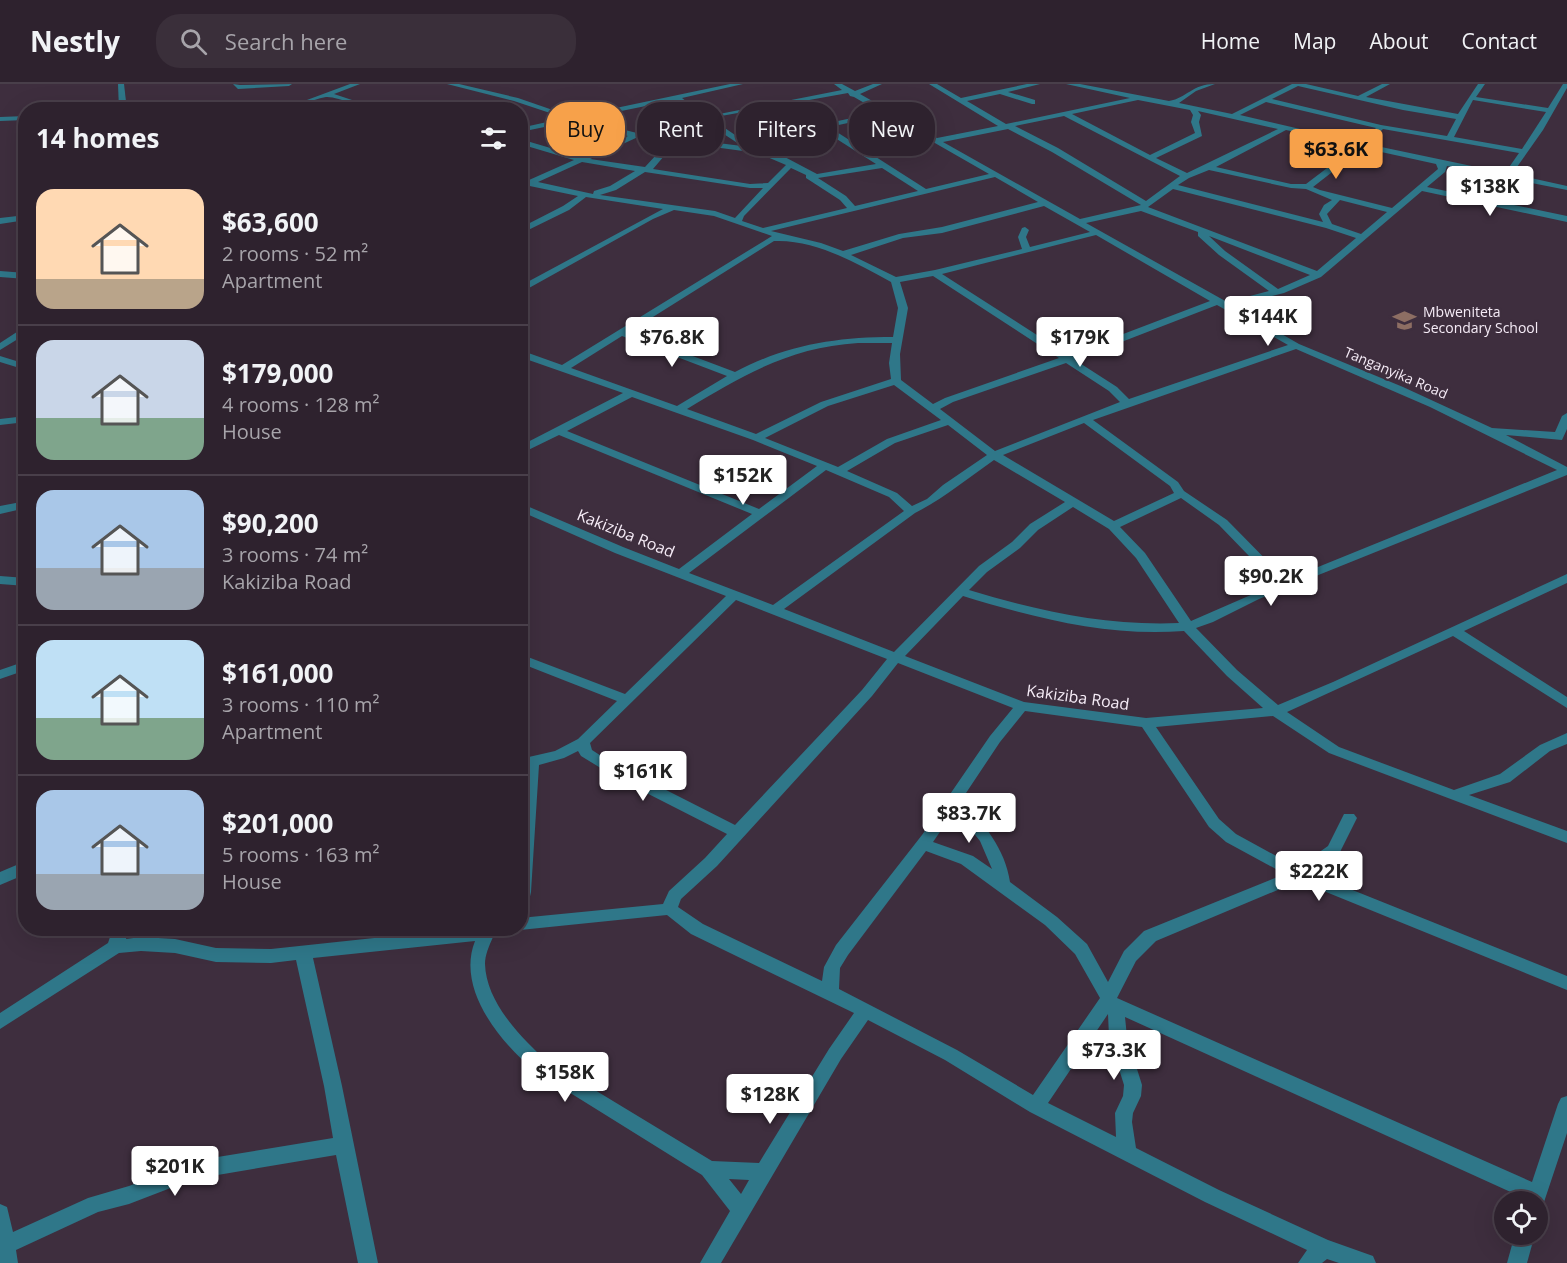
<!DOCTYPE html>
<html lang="en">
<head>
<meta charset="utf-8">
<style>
  body { margin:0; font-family:"Open Sans",sans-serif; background:#3a2f3a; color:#f1f3f6; height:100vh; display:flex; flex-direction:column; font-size:22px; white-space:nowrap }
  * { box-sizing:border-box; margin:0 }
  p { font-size:20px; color:#a7a4aa }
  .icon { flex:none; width:33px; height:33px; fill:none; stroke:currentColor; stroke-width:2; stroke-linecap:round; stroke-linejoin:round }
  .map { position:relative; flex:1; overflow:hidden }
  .panel { position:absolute; left:18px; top:18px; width:510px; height:834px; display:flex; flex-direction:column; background:#2e222e; border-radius:24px; box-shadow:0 6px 24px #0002,0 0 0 2px #493f4a }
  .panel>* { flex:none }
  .guide { position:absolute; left:546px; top:18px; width:570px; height:54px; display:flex; gap:12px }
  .buttons { position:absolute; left:1494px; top:1107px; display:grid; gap:12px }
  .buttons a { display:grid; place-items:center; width:54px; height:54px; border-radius:50%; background:#2e222e; box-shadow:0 6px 24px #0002,0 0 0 2px #493f4a; font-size:30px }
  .price { position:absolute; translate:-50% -51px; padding:0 14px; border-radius:6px; background:#fff; color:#222; font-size:20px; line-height:39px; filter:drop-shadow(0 2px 3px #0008) }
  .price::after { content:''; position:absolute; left:50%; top:36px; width:18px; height:14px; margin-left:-9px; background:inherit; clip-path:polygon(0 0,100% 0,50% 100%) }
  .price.current { background:#f7a14a; color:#111 }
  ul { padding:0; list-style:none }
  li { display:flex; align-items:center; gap:18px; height:150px; padding:0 18px }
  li+li { border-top:2px solid #493f4a }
  li span { display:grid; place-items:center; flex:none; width:168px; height:120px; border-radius:18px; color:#555 }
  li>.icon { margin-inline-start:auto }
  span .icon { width:72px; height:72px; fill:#fffc; stroke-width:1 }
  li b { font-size:26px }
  h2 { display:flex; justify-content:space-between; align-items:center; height:72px; padding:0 18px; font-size:26px }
  .chip { padding:0 21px; border-radius:24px; background:#2e222e; box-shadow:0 6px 24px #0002,0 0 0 2px #493f4a; font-size:21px; line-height:54px }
  .chip.current { background:#f7a14a; color:#111 }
  header { display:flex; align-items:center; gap:36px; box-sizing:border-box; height:84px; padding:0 30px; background:#2e222e; border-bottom:2px solid #493f4a }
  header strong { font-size:28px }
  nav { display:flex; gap:33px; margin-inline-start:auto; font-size:21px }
  .search { width:420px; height:54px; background:#3a2f3a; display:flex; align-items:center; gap:15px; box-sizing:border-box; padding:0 21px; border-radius:24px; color:#a7a4aa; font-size:22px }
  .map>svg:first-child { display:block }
</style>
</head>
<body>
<header>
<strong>Nestly</strong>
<div class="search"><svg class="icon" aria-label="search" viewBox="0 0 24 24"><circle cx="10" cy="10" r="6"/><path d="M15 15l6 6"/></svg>Search here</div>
<nav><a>Home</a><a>Map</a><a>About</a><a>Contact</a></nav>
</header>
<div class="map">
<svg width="1567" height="1179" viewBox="0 0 1567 1179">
  <rect width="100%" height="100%" fill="#3e2e3e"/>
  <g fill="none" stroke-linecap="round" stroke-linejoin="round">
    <!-- street -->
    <g fill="#2f7789" fill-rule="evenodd">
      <polygon points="118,0 124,0 127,26 119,26"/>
      <polygon points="233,0 240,1 292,0 289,2 238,5"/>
      <path d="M350 0H360L334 10 382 26C364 26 338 12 326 13 310 15 297 26 280 26Z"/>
      <path d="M447 0H459L518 14 573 33 730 0H743L682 14 700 28 714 31 842 6 834 0H842L855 7 873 0H882L860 10 937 54 998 42 929 0H937L961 14 1027 0H1040L1008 8 1035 16V20H1032L1000 10 967 17 1006 40 1130 14 1066 0H1080L1169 17C1187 14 1192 0 1215 0L1196 7 1179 19 1232 30 1292 0H1306L1358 12 1382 0H1390L1366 13 1458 30 1478 0H1485L1476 13 1548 24 1563 0H1567V4L1543 46 1512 90 1567 102V106L1447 82 1445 88 1427 103 1567 132V138L1422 107 1321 193 1284 209 1233 222 1299 260 1403 303 1492 344 1555 348 1562 332 1567 329V345L1562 356 1506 351 1567 383V391L1259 515 1213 538 1196 544 1237 586 1278 621 1333 598 1567 490V499L1464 547 1567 613V624L1453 552 1287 628 1339 663 1454 706 1500 690 1540 661 1567 649V660L1550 667 1510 698 1469 711 1567 747V759L1329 669 1273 632 1156 643 1219 735 1236 750 1302 786 1308 776 1328 762 1344 730H1354L1357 734 1339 770 1320 784 1315 791 1567 892V906L1299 797 1156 857 1136 877 1117 914 1532 1098 1558 1020 1561 1014 1567 1012V1049L1542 1124 1538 1126V1118H1525L1526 1115 1125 933 1127 953 1142 1001 1141 1012 1133 1029 1132 1038 1136 1064 1219 1106 1328 1156 1373 1172 1376 1179H1339L1327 1175 1322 1179H1298L1307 1166 1205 1118 1030 1028 945 976 868 936 841 975 721 1179H700L730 1127 702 1091 535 987C500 958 456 905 475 857L313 874 342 1002 378 1179H358L336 1071 194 1095 129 1120 98 1128 16 1166 18 1179H0V1120L7 1123 13 1148 88 1114 129 1102 193 1077 333 1054 324 1002 296 876 271 879 216 878 175 869 141 867 119 869 0 945V929L108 859 113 844H129L126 855 141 853 175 855 216 864 271 865 468 844H511L509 848 493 853C489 862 485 871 485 880 486 918 521 954 547 977L712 1077 759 1079 829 965 854 929 691 850 667 831 520 846 514 844H520V834L663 820 669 807 705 774 727 750 617 694 581 672 578 667 564 674 539 681 531 808 526 830 520 832V728L524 684 520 685V675L555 667 578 655 617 617 520 579V570L625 610 726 512 615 469 520 427V419L623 463 679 485 752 430 559 351 520 370V362L623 309 520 273V266L562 281 772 152 714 132 674 126 653 135 520 209V202L663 125 586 113 569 126 520 150V144L563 122 578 112 520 100V95L529 96 574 76 520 60V55L581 73 628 52 603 46 584 35 520 48V44L565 34 514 17ZM1298 2 1403 26 1456 35 1447 52 1381 41 1272 15ZM848 9 850 12 854 13 880 28 744 57 710 34ZM675 16 695 32 701 33 637 49 609 42 592 33ZM1138 16 1190 26 1193 31 1191 38 1195 49 1150 71 1072 30ZM1473 16 1546 28 1522 65 1454 53ZM1266 18 1376 44 1360 59 1240 31ZM1198 27 1278 45 1187 89 1156 74 1202 52 1199 38 1201 31ZM886 31 989 90 926 105 829 43ZM1064 32 1180 92 1146 117 1058 64 1015 42ZM698 37H704L742 62 678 54 680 51 676 49 671 53 649 50ZM821 45 876 80 817 90 781 71 753 64 749 61ZM1008 45 1052 68 1141 121 1080 135 943 58ZM1383 45 1519 69 1505 89 1367 60ZM1286 46 1356 62 1306 100H1291L1216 83ZM638 53 669 57 645 83 590 75ZM676 58 758 69 786 81 768 99 750 100 653 85ZM1363 64 1436 80 1438 85 1392 124 1320 106 1313 103ZM582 78 635 87 610 102 594 107 593 110 538 98ZM791 84 806 91V94L840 116 847 124 763 144 742 137 744 132ZM882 84 918 107 855 122 846 112 818 94ZM1209 86 1291 104 1306 105 1332 116 1324 121 1319 130 1323 138 1178 101 1189 94ZM645 88 750 104H763L735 134 715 127 600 111 616 106ZM995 93 1038 118 942 143 899 150 843 167 821 159 771 147ZM1173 105 1326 144 1356 154 1317 187 1148 123ZM1340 116 1387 128 1361 150 1332 140 1327 130ZM1044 122 1090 148 1030 163 1026 153 1029 146 1025 143 1022 144 1018 153 1022 165 935 186 896 193 851 171 903 154 942 149ZM1141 127 1198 148V152L1219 171 1269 207 1227 218 1086 139ZM1096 151 1210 217 1068 271 942 190ZM1209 152 1310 191 1278 205 1225 167ZM774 157C815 155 856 179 891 198L898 224 893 253C836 253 786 261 735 288L629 248ZM933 192 1059 274 945 314 933 320 901 296 900 270 908 224 900 198ZM1217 221 1288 261 1129 315 1117 303 1075 276ZM622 252 727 292 677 322 571 284ZM858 259H892L889 279 891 295 821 318 756 350 687 325C743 291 791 263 858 259ZM1296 265 1430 323 1557 386 1286 496 1227 436 1184 407 1178 398 1093 336ZM1066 279 1109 307 1120 318 995 367 940 325 953 318ZM894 301 941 336 887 355 838 383 765 354 828 322ZM632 313 753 356 817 382 759 425 567 347ZM1084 339 1170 402 1174 409 1114 437 1003 371ZM948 341 987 371 943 401 927 415 912 422 897 409 847 387 895 359ZM994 376 1065 418 1030 440 1012 458 979 482 894 568 784 525 915 429C943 415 968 394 994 376ZM826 386 889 413 904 427 773 521 689 489ZM1181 414 1219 441 1276 500 1191 537 1145 469 1120 443ZM1073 423 1109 445 1136 474 1179 539C1106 542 1039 527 969 506L987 488 1020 464 1038 446ZM963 512C1035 534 1108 553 1184 547L1227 592 1263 624 1146 634 1024 618 905 572ZM736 516 887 575 862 606 735 741 609 677 592 666 590 659ZM898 579 1013 624 990 652 922 751 836 861 824 883 822 897 703 840 678 823 681 815 717 782 872 612ZM1025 627 1142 643 1209 743 1226 758 1285 790 1144 847 1124 867 1108 898 1087 860 1057 833 1010 798C1005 764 984 741 962 715L1000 658ZM955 726 980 757 992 785 973 772 933 758ZM926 767 961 780 1045 841 1075 870 1100 914 1033 1011 957 966 839 905 840 884 848 871ZM1108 930 1109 953 1124 1001 1123 1012 1115 1029 1116 1053 1048 1019ZM729 1095 749 1096 741 1110Z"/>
      <polygon points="26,32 26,36 0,37 0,33"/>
      <polygon points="26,131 26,136 0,140 0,134"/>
      <polygon points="0,187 26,189 26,195 0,193"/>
      <polygon points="26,242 26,250 0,266 0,259"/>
      <polygon points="0,272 26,280 26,286 0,278"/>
      <polygon points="26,332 26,338 0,341 0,335"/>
      <polygon points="26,417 26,424 0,430 0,422"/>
      <polygon points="0,492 26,494 26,502 0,500"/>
      <polygon points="26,577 26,586 0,595 0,586"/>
      <polygon points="26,777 26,790 0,801 0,788"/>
      <polygon points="1515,1150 1535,1150 1527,1179 1507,1179"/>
    </g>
  </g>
  <!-- icons -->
  <defs>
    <symbol id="school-bare" viewBox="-9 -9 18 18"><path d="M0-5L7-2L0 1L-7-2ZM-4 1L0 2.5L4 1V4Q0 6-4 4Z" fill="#8d6e63" stroke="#3e2e3e" stroke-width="2.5" paint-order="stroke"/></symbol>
  </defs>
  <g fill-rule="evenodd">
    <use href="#school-bare" x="1388" y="220" width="33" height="33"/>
  </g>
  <g text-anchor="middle" stroke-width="5" stroke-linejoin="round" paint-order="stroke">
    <!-- far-poi labels -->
    <g font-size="14" fill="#f5ebf6" stroke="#3e2e3e" text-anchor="start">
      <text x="1423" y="233">Mbweniteta<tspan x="1423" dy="16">Secondary School</tspan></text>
    </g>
    <!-- far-street labels -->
    <g font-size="14" fill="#f5ebf6" stroke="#3e2e3e">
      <text transform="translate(1396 289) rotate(23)" y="5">Tanganyika Road</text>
    </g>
    <!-- street labels -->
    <g font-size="16" fill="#f5ebf6" stroke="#3e2e3e">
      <text transform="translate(626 449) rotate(22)" y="6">Kakiziba Road</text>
      <text transform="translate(1078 613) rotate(8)" y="6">Kakiziba Road</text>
    </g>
  </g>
</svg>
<div class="buttons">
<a><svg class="icon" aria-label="locate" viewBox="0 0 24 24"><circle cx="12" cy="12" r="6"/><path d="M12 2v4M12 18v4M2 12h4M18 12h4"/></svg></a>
</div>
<b class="price current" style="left:1336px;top:96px">$63.6K</b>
<b class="price" style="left:1490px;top:133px">$138K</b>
<b class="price" style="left:1268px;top:263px">$144K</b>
<b class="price" style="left:672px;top:284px">$76.8K</b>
<b class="price" style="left:1080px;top:284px">$179K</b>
<b class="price" style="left:743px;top:422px">$152K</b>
<b class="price" style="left:1271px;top:523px">$90.2K</b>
<b class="price" style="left:643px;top:718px">$161K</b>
<b class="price" style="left:969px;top:760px">$83.7K</b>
<b class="price" style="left:1319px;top:818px">$222K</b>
<b class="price" style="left:1114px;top:997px">$73.3K</b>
<b class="price" style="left:565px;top:1019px">$158K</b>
<b class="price" style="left:770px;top:1041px">$128K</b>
<b class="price" style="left:175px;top:1113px">$201K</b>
<div class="guide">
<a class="chip current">Buy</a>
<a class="chip">Rent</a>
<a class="chip">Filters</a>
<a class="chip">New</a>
</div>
<section class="panel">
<h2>14 homes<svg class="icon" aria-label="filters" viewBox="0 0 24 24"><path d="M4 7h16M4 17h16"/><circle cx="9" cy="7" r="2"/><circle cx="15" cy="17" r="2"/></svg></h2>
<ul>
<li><span style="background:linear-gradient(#ffd9b3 75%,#b9a48a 0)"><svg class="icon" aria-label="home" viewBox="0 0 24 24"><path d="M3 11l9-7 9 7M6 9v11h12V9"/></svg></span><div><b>$63,600</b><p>2 rooms · 52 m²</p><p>Apartment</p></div></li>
<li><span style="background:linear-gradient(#c9d6e8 65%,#7fa58c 0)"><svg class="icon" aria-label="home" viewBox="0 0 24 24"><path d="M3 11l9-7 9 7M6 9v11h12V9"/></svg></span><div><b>$179,000</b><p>4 rooms · 128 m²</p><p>House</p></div></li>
<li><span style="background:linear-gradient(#a9c7e8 65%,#9aa5b1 0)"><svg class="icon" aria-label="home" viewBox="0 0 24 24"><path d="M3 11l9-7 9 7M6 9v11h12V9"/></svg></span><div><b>$90,200</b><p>3 rooms · 74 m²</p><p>Kakiziba Road</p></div></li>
<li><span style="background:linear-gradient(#bfe0f5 65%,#7fa58c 0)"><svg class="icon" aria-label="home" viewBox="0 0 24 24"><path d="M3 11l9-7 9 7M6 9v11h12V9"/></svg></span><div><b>$161,000</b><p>3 rooms · 110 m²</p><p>Apartment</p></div></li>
<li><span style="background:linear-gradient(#a9c7e8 70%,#9aa5b1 0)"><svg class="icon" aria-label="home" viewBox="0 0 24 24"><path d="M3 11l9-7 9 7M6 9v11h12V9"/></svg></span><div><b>$201,000</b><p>5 rooms · 163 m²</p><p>House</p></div></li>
</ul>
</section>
</div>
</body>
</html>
